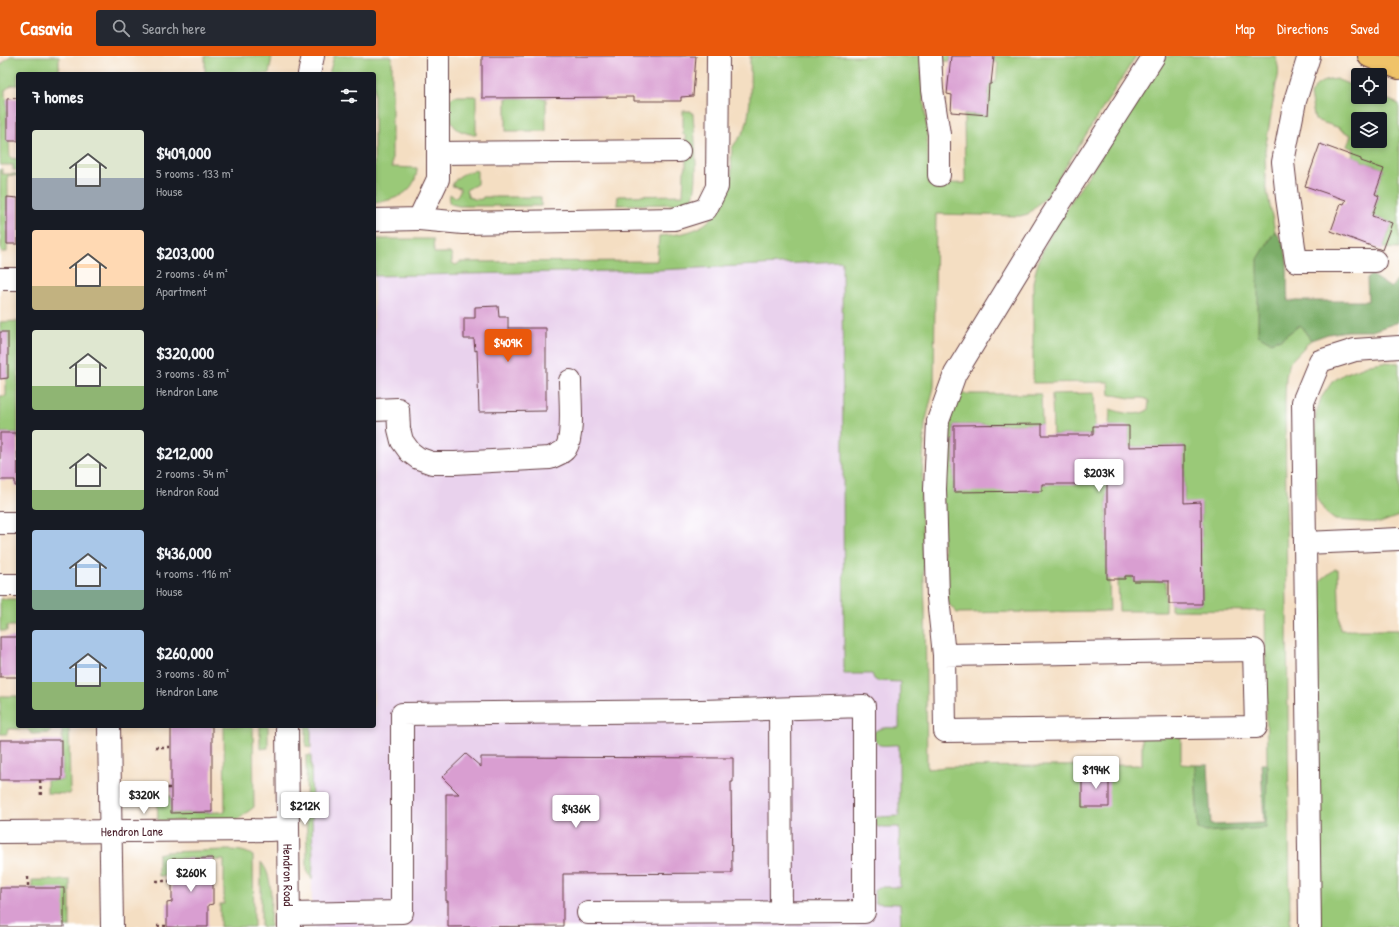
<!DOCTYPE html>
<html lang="en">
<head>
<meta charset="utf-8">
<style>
  body { margin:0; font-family:"Patrick Hand",sans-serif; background:#242831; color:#f1f3f6; height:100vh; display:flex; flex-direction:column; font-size:15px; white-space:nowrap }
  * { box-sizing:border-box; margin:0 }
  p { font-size:13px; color:#9ea1a6 }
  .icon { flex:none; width:22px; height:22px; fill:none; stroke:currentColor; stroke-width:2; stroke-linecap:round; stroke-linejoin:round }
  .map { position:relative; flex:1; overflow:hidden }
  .details { position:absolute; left:16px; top:16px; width:360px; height:656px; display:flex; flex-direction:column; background:#171b24; border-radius:4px; box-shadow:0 2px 6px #0003 }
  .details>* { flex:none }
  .fabs { position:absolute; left:1351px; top:12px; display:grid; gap:8px }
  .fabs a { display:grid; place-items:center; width:36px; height:36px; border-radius:4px; background:#171b24; box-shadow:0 2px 6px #0003; font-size:20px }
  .price { position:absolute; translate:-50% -34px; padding:0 9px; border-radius:4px; background:#fff; color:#222; font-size:13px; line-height:26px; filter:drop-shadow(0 1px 2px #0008) }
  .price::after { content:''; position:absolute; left:50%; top:24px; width:12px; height:9px; margin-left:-6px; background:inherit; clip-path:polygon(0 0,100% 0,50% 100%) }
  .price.active { background:#ea580c; color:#fff }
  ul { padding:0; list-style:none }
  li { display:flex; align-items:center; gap:12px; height:100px; padding:0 16px }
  li span { display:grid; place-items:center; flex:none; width:112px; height:80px; border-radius:4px; color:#555 }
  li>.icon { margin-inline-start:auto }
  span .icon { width:48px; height:48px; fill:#fffc; stroke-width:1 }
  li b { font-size:17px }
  h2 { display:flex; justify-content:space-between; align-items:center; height:48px; padding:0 16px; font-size:17px }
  header { display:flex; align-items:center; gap:24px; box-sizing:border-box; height:56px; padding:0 20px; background:#ea580c; color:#fff }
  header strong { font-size:19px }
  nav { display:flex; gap:22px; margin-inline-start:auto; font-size:14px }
  .search { width:280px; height:36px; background:#242831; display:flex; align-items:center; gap:10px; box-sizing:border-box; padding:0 14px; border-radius:4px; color:#9ea1a6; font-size:15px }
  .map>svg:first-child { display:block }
</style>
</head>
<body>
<header>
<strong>Casavia</strong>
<div class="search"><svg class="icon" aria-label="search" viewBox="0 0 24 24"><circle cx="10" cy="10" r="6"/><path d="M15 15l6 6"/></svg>Search here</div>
<nav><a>Map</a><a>Directions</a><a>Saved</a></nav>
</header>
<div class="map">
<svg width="1399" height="871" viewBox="0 0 1399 871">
  <rect width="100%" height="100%" fill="#fff"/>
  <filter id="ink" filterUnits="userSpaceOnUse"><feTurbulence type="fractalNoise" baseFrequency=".025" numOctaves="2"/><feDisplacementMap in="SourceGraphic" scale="8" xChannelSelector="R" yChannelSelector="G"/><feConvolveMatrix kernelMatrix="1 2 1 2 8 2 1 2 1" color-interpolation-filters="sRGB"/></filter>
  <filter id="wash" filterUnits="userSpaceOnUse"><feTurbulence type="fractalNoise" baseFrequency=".012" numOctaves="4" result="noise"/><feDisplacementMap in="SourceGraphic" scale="16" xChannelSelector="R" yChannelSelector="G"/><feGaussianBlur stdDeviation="0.9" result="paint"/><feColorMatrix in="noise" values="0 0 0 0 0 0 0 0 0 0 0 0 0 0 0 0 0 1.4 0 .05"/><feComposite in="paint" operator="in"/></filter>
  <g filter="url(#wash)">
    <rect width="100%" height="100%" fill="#f4dec2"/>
    <!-- built -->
    <polygon fill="#e9d2ed" points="842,205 844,618 873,618 877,625 900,625 899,672 882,672 877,673 874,684 877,688 880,689 899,689 899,760 877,761 874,768 878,771 899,771 900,831 878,831 900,848 901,871 569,871 563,870 312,871 311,670 374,670 374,220 657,214"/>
    <!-- green -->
    <g fill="#9ac978" stroke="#727452" fill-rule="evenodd">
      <polygon points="10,0 59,0 59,18 18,18 18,29 12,29 5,34 5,41 7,43 7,85 9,85 10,102 18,103 18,114 13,114 13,109 0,109 0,10"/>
      <polygon points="205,0 272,0 269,18 219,18 218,16 214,15 214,18 205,18"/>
      <path d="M334 0H392V111L417 112V114C415 138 394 144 374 147V18H329Z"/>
      <path d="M750 0H920L927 77 929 128 965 127 964 58 987 59 989 28H991V26H996L998 6H993L994 0H1136L1047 140 1028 158 1020 160 936 158 934 331 925 368 921 443 925 552 927 713 945 711 1142 709V676H1181V708L1195 709 1198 773 1266 772 1267 707 1265 555 1171 554V548H1202L1201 447H1184V390L1129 391V371L1109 370 1110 353C1122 357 1137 361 1148 354L1149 345C1143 340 1137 343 1130 342 1123 341 1117 339 1110 339L1109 326 1033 327V227C1040 186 1068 151 1090 117 1115 78 1141 39 1166 0H1275C1279 11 1280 17 1276 28L1265 95 1266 130 1275 175 1267 187 1281 283 1300 269 1311 284 1290 306 1286 320 1285 343 1290 871H901L900 848 875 847 874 834 878 831H900L899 771H878L874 768V763L877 761 899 760V689C885 688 874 695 874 676 881 670 891 672 899 672L900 626 877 625 874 623 872 618H844L842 205 657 214 374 220V183H433L434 197H450L452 200V207L456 209 460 206 657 205 659 180C671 179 686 178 698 172 715 164 729 143 731 124 733 114 730 103 732 93 733 88 742 80 745 73 752 52 750 23 750 0Z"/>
      <polygon points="935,0 951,0 950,5 944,5 942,27"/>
      <path d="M1336 23 1358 32V41H1380L1399 48V193L1383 192 1392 167 1372 160 1379 140 1375 138 1384 113 1361 105V103L1352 100 1354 93 1347 90 1351 79 1341 74 1340 72 1315 64 1310 39C1317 26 1322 25 1336 23ZM1358 63H1380V85H1358Z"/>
      <path d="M455 40H476V79C451 75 450 68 450 46V43Z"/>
      <rect x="506" y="42" width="40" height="33"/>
      <path d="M683 55H691L693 58C694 74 701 136 690 146 688 148 684 148 681 148L617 149 618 140 683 139 684 116 686 111V81L683 78Z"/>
      <polygon points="0,113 2,113 2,118 18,118 18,120 8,119 8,142 7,142 7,196 1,196 1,179 0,179"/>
      <path d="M477 114V128L466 134 468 140C472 143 477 144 482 143L483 141H541V150H459L451 148 449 146 450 138 454 141 457 140 460 135V132L452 130C456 119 467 116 477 114Z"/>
      <polygon points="18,265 18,383 17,377 0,377 0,340 6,340 6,322 8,322 8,277 0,276 0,266"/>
      <polygon points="1383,306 1399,307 1399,460 1380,467 1335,464 1326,457 1317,443 1315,371 1316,357 1321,342 1332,326 1344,318 1370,308"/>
      <polygon points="1094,337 1095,370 1093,379 1053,379 1052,338"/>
      <polygon points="956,338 1041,338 1042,368 954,369 954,436 1042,428 1095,428 1095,423 1107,423 1107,523 1109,523 1110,555 957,557 948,547 941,458 950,349"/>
      <polygon points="1335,513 1338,513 1340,574 1399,574 1399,871 1318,871 1317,572 1316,528"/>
      <polygon points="1125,520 1133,520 1133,525 1166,525 1165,555 1119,555 1118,523 1125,523"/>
      <polygon points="0,543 18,543 18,570 7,570 7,575 0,575"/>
      <polygon points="0,640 18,640 18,670 69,670 70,738 47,737 47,724 62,724 62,674 53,673 49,677 32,678 27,673 8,673 7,678 0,678"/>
      <polygon points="224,670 253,670 254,751 240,762 232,765 158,765 157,740 171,740 172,757 225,756"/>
      <polygon points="260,670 268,670 268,692 260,693"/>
      <polygon points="306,670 311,670 311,692 306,691"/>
      <polygon points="311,699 313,807 312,824 307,814 306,700"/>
      <path d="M225 794C235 794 245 794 253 800L254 871H220V848H224V804H213V802L172 803V820H158V798L166 796Z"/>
      <path d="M261 806C275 822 270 851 270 871H261Z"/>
      <polygon points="32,824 70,824 70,871 64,871 32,832"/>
    </g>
    <!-- forest -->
    <g fill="#7bad68" stroke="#62664a">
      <path d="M1275 175C1293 195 1285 220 1288 245H1368L1367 222 1371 219 1391 232 1398 222 1399 217V266L1372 275H1347L1328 278 1311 284 1300 269 1281 283 1270 286 1258 279V203Z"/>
      <polygon points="1261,707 1267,707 1266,772 1206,776 1198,773 1195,709 1208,709 1211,769 1264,767"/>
    </g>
    <g id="blocks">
      <!-- building -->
      <g fill="#d99ed1">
        <polygon points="482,0 696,0 693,40 681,41 681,45 634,45 634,41 482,42"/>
        <polygon points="951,0 994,0 991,28 989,28 987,59 951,56 952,39 947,38"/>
        <polygon points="18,42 18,85 7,85 7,43"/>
        <polygon points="1320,88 1361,103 1361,105 1384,113 1375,138 1379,140 1372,160 1392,167 1382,194 1331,175 1341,147 1344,148 1346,144 1305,130"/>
        <polygon points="7,141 18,142 18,188 7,188"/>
        <polygon points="498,250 499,261 508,261 508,272 546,272 546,355 479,356 477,294 475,295 474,283 464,283 464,262 475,262 475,251"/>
        <polygon points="0,276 8,276 8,322 0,323"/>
        <polygon points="1042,368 1042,379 1093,379 1093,370 1129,370 1129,391 1184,390 1184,447 1201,446 1202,548 1169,548 1169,525 1133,525 1133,520 1125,520 1125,523 1107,523 1107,423 1095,423 1096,428 1042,428 1042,435 954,436 954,369"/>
        <polygon points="0,377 17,377 18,430 15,430 15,424 0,424"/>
        <rect x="0" y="581" width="18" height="40"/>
        <polygon points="171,670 212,670 212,756 171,757"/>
        <rect x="0" y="684" width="62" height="40"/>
        <polygon points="466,698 481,711 481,701 733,702 733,726 731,726 732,817 563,818 563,870 448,871 448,845 446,845 446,738 459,738 442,721"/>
        <polygon points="1109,716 1109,751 1082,751 1082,717"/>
        <polygon points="213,802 213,848 208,849 208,871 167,871 167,847 172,846 172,803"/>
        <rect x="0" y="832" width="64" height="39"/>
      </g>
    </g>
  </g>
  <g filter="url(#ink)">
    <use href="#blocks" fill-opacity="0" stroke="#643c42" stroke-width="1"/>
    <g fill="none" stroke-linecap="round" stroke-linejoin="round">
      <defs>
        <g id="minor">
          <polyline points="930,0 932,34 939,78 939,119"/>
          <polyline points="1309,0 1295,45 1283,106 1287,142 1296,205 1375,205"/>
          <polyline points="309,18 313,0"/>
          <polyline points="438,97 679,95"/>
          <polyline points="419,163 463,167 674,163 706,153 717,131 718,0"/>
          <polyline points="374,164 419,163 438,123 438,0"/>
          <polyline points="0,223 18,223"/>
          <polyline points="1399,291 1355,294 1320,305 1303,346 1305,487 1399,483"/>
          <path d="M374 354 398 353 399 373 402 385 410 396 418 402 432 407H455L550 402C556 399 563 397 566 392 574 380 570 340 570 325"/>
          <polyline points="0,467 18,467"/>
          <polyline points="1305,487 1310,871"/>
          <polyline points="0,529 18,529"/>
          <polyline points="944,599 1254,594 1256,671 945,675 944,599 938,542 935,433 938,365 955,318 1049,164 1154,0"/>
          <polyline points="780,653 781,857"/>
          <polyline points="109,670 112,871"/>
          <path id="s1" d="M287 670 289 871"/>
          <path id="s2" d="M0 776 269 774 288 773"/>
          <polyline points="289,858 402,856 402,658 701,655 864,650 864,856 588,857"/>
        </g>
        <polyline id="major" points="1369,0 1399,12"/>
      </defs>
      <!-- minor casing -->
      <use href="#minor" stroke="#643c42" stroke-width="24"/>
      <!-- major casing -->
      <use href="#major" stroke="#643c42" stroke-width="24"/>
      <!-- path -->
      <g stroke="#643c42" stroke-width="2.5" stroke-dasharray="3 3" stroke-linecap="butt">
        <polyline points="155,691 171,691"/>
        <polyline points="40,724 41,740"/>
        <polyline points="155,732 172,732"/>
        <polyline points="28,821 28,832"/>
        <polyline points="156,825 172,825"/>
        <polyline points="157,870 167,870"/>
      </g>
      <!-- minor -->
      <use href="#minor" stroke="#fff" stroke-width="22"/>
      <!-- major -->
      <use href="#major" stroke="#f0c369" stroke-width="22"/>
    </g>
  </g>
  <g text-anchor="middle" stroke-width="3.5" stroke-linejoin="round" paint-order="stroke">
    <!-- street labels -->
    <g font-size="13" fill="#4a1f2b" stroke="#fff">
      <text dy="5" stroke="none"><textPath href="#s2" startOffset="132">Hendron Lane</textPath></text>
      <text dy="5" stroke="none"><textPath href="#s1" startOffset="149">Hendron Road</textPath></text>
    </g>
  </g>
</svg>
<div class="fabs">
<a><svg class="icon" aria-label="locate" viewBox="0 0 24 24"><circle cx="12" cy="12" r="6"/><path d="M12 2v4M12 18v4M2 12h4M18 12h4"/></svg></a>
<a><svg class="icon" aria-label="layers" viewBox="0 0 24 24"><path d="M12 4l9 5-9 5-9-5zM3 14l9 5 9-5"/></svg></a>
</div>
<b class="price active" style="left:508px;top:307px">$409K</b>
<b class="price" style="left:1099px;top:437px">$203K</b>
<b class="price" style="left:1096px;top:734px">$194K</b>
<b class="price" style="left:144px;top:759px">$320K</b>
<b class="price" style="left:305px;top:770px">$212K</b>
<b class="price" style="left:576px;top:773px">$436K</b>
<b class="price" style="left:191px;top:837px">$260K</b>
<section class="details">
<h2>7 homes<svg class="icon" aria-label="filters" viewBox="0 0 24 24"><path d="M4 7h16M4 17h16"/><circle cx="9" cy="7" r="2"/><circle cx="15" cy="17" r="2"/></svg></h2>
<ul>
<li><span style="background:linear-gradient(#dfe7d0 60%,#9aa5b1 0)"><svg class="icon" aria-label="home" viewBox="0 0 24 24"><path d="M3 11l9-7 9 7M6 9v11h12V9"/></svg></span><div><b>$409,000</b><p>5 rooms · 133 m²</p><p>House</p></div></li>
<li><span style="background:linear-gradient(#ffd9b3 70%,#c2b280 0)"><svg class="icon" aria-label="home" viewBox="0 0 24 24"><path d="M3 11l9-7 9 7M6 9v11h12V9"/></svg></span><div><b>$203,000</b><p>2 rooms · 64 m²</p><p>Apartment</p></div></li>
<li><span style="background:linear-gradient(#dfe7d0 70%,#8fb573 0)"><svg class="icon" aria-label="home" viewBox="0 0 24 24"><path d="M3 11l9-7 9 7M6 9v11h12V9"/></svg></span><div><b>$320,000</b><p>3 rooms · 83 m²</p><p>Hendron Lane</p></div></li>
<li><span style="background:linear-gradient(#dfe7d0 75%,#8fb573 0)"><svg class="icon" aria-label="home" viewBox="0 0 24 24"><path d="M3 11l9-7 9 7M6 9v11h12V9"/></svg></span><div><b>$212,000</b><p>2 rooms · 54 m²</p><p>Hendron Road</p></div></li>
<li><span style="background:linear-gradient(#a9c7e8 75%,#7fa58c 0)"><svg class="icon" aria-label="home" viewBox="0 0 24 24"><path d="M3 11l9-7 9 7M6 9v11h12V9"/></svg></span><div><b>$436,000</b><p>4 rooms · 116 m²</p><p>House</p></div></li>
<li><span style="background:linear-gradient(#a9c7e8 65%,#8fb573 0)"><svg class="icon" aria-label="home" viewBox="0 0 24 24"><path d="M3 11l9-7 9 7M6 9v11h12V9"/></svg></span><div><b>$260,000</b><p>3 rooms · 80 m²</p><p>Hendron Lane</p></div></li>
</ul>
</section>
</div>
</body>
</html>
